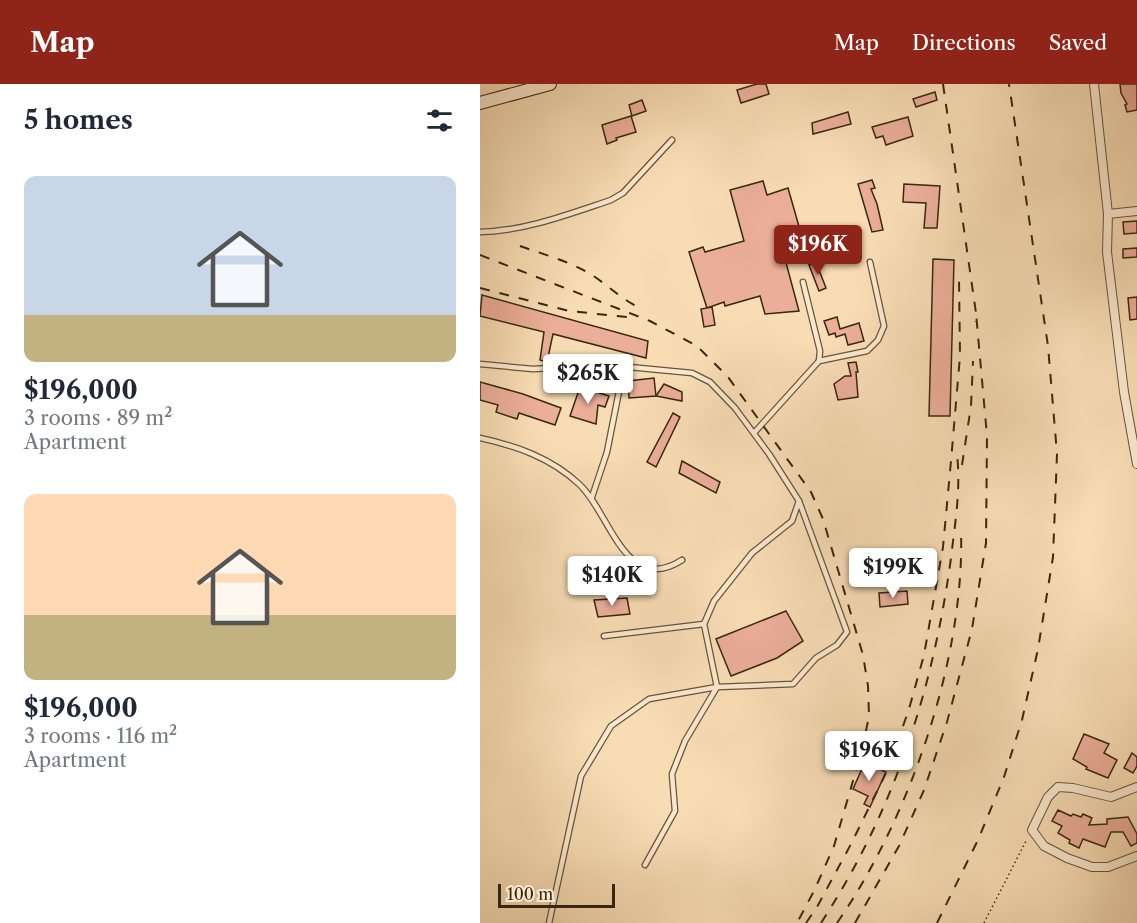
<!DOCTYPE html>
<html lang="en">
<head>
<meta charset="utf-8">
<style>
  body { margin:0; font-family:"Libre Caslon Text",serif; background:#f6f6f7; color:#1f2937; height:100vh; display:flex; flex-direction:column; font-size:22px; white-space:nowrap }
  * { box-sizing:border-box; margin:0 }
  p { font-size:20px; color:#747a83 }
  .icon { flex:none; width:33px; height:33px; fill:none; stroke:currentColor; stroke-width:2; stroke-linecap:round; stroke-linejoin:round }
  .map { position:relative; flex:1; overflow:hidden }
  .panel { display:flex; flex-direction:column; background:#fff; width:480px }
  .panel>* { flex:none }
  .scale { position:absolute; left:18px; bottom:15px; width:117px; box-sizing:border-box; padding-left:6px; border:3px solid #372812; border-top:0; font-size:16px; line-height:21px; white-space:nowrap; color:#372812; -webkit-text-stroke:4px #fae8ce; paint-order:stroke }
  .price { position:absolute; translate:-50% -51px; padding:0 14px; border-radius:6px; background:#fff; color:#222; font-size:20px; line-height:39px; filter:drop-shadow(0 2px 3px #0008) }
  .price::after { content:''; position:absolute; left:50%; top:36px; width:18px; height:14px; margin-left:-9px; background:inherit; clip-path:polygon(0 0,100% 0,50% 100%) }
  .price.on { background:#8f2418; color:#fff }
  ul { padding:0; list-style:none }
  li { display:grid; align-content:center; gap:12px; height:318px; padding:0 24px }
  li span { display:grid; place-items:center; height:186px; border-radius:12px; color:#555 }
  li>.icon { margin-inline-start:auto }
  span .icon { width:108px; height:108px; fill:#fffc; stroke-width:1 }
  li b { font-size:26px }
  h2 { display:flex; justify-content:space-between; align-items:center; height:72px; padding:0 24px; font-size:26px }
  header { display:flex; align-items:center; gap:36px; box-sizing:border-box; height:84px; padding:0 30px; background:#8f2418; color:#fff }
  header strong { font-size:28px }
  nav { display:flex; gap:33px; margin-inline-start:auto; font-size:21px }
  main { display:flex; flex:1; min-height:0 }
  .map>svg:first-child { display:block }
</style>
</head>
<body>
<header>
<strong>Map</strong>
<nav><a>Map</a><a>Directions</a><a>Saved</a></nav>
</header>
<main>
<section class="panel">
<h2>5 homes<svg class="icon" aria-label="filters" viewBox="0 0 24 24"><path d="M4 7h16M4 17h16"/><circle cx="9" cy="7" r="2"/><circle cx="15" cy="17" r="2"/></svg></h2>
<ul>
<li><span style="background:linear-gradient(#c9d6e8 75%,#c2b280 0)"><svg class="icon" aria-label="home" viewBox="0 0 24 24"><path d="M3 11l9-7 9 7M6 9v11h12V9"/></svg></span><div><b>$196,000</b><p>3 rooms · 89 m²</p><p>Apartment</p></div></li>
<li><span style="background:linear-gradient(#ffd9b3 65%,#c2b280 0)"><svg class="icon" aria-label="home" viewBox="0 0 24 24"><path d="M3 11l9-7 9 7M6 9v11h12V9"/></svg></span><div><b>$196,000</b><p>3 rooms · 116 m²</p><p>Apartment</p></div></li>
</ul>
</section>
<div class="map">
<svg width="657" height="839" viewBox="0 0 657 839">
  <rect width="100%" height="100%" fill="#f8dcb4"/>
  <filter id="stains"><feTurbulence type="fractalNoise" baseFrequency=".00333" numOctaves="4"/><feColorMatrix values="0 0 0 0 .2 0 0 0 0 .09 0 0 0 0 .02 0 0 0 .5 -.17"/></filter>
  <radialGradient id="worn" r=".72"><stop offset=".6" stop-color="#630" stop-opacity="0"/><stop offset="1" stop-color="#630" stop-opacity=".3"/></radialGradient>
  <!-- building -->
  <g fill="#ebae99" stroke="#372812" stroke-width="1.5">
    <polygon points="277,0 286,0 289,10 261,19 257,6"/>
    <polygon points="640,0 657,0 657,26 647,28 645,21 647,20 641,9"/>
    <polygon points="455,8 457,16 436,23 433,15"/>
    <polygon points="162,16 166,27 152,32 149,21"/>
    <polygon points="368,28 371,40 333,50 332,39"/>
    <polygon points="151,32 156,48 136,54 137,56 127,60 122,41"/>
    <polygon points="428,33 433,52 406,61 403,52 396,54 392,43"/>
    <polygon points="392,96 395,104 391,105 397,120 403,146 392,148 378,100"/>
    <polygon points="283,97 287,111 308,104 326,167 305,175 319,227 285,230 280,212 245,222 244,218 227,224 209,168 223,163 225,168 264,157 250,106"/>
    <polygon points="424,100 460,102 457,144 444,144 446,119 423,118"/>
    <polygon points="657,137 657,149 644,150 643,138"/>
    <polygon points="657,164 657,173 643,174 643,165"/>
    <polygon points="453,175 474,176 470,332 449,332"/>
    <polygon points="336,178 346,204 339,207 329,181"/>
    <polygon points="2,211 168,257 166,274 73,250 67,278 60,276 64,248 0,232"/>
    <polygon points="657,213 657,235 650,236 648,214"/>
    <polygon points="232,223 235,241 224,243 221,225"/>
    <polygon points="357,233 360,245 379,239 384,257 368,261 365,250 356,253 355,249 349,251 344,237"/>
    <polygon points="376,278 378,288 376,288 378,313 358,316 354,300 365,292 371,292 368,279"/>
    <polygon points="174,294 176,312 149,314 148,297"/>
    <polygon points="0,298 43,310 81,324 75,341 39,329 37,335 16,328 18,321 0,316"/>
    <polygon points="184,300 202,308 202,317 176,312"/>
    <polygon points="100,303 129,312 125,323 118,321 116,340 90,332"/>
    <polygon points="193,329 200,333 176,383 167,378"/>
    <polygon points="202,377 240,398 236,409 199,389"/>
    <polygon points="427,507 428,520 400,523 399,509"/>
    <polygon points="147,514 150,530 118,533 114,516"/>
    <polygon points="306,527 323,557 297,574 251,592 236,555"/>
    <polygon points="604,650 629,660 624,669 637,676 628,694 606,685 607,683 593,675"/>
    <polygon points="652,669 657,673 657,682 653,689 644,684"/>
    <polygon points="385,678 406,688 390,723 384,720 388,712 373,705"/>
    <polygon points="578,726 591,732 593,730 601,733 603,730 612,734 609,741 627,740 627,735 648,733 657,750 657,759 651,762 643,748 631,748 625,763 603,755 599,764 589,759 590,756 578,749 582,742 572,737"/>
  </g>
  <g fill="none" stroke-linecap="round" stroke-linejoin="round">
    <defs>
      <g id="lane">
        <path d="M0 148C45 147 89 130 131 116L143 109 192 56"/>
        <polyline points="339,277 387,267 398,256 404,242 390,178"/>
        <polyline points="0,280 53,285 128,281 212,289 230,298 255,324 289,370 319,417 312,437 272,469 234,517 224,540 237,603 205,657 192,690 195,727 165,781"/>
        <polyline points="274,349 339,277 340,267 323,198"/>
        <path d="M0 354C37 362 71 374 99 400 130 428 145 513 202 476"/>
        <polyline points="112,413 127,368 144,282"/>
        <polyline points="124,552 224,540"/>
        <polyline points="69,839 101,692 131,642 169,615 237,603 313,600 336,574 357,561 367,548 319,417"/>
      </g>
      <g id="street">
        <polyline points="614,0 628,130 627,168 644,308 657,380"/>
        <polyline points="628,130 657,127"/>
        <polyline points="657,703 631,713 593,704 578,703 568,713 552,746 564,762 587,774 612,783 628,783 657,772"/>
      </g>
      <polyline id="secondary" points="0,19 70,0"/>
    </defs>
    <!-- lane casing -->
    <use href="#lane" stroke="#67553a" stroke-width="7"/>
    <!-- street casing -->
    <use href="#street" stroke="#67553a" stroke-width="10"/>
    <!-- secondary casing -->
    <use href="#secondary" stroke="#372812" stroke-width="14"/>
    <!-- path -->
    <polyline stroke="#372812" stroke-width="1.5" stroke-dasharray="1.5 3" stroke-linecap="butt" points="504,839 547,755"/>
    <!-- lane -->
    <use href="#lane" stroke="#fae8ce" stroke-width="4.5"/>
    <!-- street -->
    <use href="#street" stroke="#fae8ce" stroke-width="8"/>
    <!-- secondary -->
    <use href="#secondary" stroke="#fae8ce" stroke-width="12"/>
    <!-- rail -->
    <g stroke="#372812" stroke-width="2" stroke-dasharray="10 10" stroke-linecap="butt">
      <polyline points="463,0 496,229 495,238"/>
      <path d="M40 162C65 171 93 178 115 193 131 204 144 217 162 225"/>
      <polyline points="0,171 170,237 217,262 248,293 331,408 343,435 383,571 388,602 389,632 382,666 354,762 334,807 317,839"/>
      <polyline points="0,204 89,227 147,233"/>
      <polyline points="482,381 491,322 493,277"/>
      <polyline points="326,839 337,823 371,760 408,685 429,625 444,571 463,463 471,377 480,272 479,195"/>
      <path d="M341 839C414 727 453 606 471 474 475 439 481 406 477 370"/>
      <path d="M357 839C429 735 485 575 481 447"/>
      <polyline points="375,839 419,762 444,706 467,638 492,545 506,459 507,352 496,229"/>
      <polyline points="457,839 498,756 524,693 542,636 558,565 573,473 577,370 568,262 529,0"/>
    </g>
  </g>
  <rect width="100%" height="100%" filter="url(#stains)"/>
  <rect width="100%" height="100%" fill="url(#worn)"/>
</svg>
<div class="scale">100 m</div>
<b class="price on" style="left:338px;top:192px">$196K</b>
<b class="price" style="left:108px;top:321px">$265K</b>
<b class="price" style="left:413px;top:515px">$199K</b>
<b class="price" style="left:132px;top:523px">$140K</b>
<b class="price" style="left:389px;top:698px">$196K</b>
</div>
</main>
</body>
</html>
